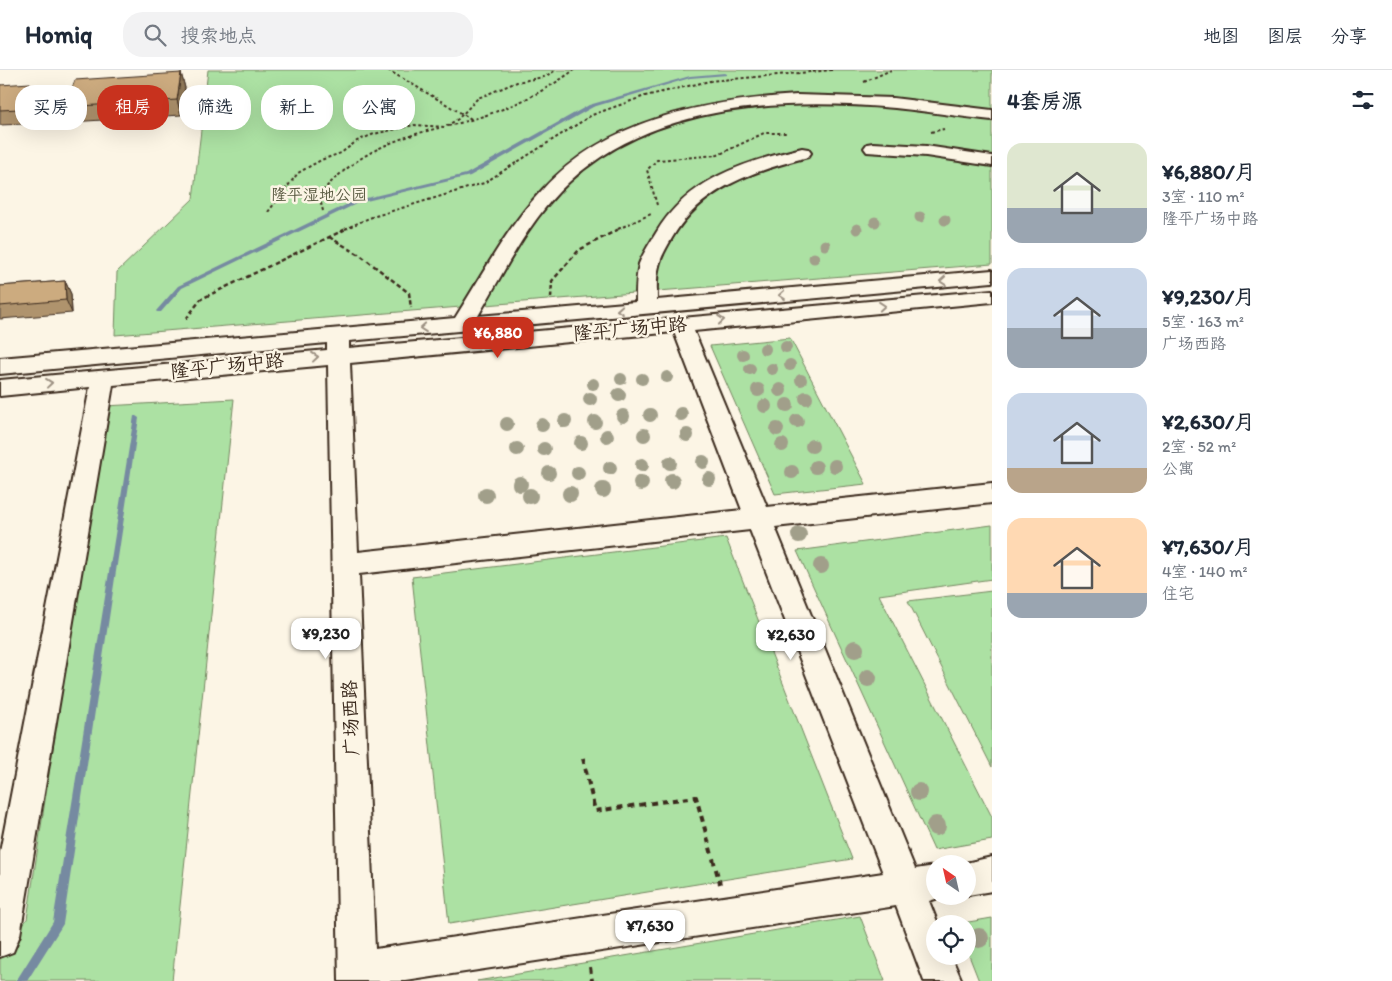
<!DOCTYPE html>
<html lang="zh">
<head>
<meta charset="utf-8">
<style>
  body { margin:0; font-family:Itim,"LXGW WenKai TC",sans-serif; background:#f2f2f3; color:#1f2937; height:100vh; display:flex; flex-direction:column; font-size:19px; white-space:nowrap }
  * { box-sizing:border-box; margin:0 }
  p { font-size:16px; color:#747a83 }
  .icon { flex:none; width:28px; height:28px; fill:none; stroke:currentColor; stroke-width:2; stroke-linecap:round; stroke-linejoin:round }
  .map { position:relative; flex:1; overflow:hidden }
  .drawer { display:flex; flex-direction:column; background:#fff; width:400px }
  .drawer>* { flex:none }
  .banner { position:absolute; left:15px; top:15px; width:475px; height:45px; display:flex; gap:10px }
  .needle { width:32px; rotate:326deg }
  .tools { position:absolute; left:926px; top:785px; display:grid; gap:10px }
  .tools a { display:grid; place-items:center; width:50px; height:50px; border-radius:50%; background:#fff; box-shadow:0 5px 20px #0002; font-size:25px }
  .price { position:absolute; translate:-50% -42px; padding:0 11px; border-radius:10px; background:#fff; color:#222; font-size:16px; line-height:32px; filter:drop-shadow(0 1px 2px #0008) }
  .price::after { content:''; position:absolute; left:50%; top:30px; width:15px; height:11px; margin-left:-8px; background:inherit; clip-path:polygon(0 0,100% 0,50% 100%) }
  .price.selected { background:#c8321e; color:#fff }
  ul { padding:0; list-style:none }
  li { display:flex; align-items:center; gap:15px; height:125px; padding:0 15px }
  li span { display:grid; place-items:center; flex:none; width:140px; height:100px; border-radius:15px; color:#555 }
  li>.icon { margin-inline-start:auto }
  span .icon { width:60px; height:60px; fill:#fffc; stroke-width:1 }
  li b { font-size:21px }
  h2 { display:flex; justify-content:space-between; align-items:center; height:60px; padding:0 15px; font-size:21px }
  .pill { padding:0 18px; border-radius:20px; background:#fff; box-shadow:0 5px 20px #0002; font-size:18px; line-height:45px }
  .pill.selected { background:#c8321e; color:#fff }
  header { display:flex; align-items:center; gap:30px; box-sizing:border-box; height:70px; padding:0 25px; background:#fff; border-bottom:1px solid #e0e1e3 }
  header strong { font-size:24px }
  nav { display:flex; gap:28px; margin-inline-start:auto; font-size:18px }
  .search { width:350px; height:45px; background:#f2f2f3; display:flex; align-items:center; gap:12px; box-sizing:border-box; padding:0 18px; border-radius:20px; color:#747a83; font-size:19px }
  main { display:flex; flex:1; min-height:0 }
  .map>svg:first-child { display:block }
</style>
</head>
<body>
<header>
<strong>Homiq</strong>
<div class="search"><svg class="icon" aria-label="search" viewBox="0 0 24 24"><circle cx="10" cy="10" r="6"/><path d="M15 15l6 6"/></svg>搜索地点</div>
<nav><a>地图</a><a>图层</a><a>分享</a></nav>
</header>
<main>
<div class="map">
<svg width="992" height="911" viewBox="0 0 992 911">
  <rect width="100%" height="100%" fill="#fcf5e5"/>
  <filter id="ink" filterUnits="userSpaceOnUse"><feTurbulence type="fractalNoise" baseFrequency=".02" numOctaves="2"/><feDisplacementMap in="SourceGraphic" scale="10" xChannelSelector="R" yChannelSelector="G"/><feConvolveMatrix kernelMatrix="1 2 1 2 8 2 1 2 1" color-interpolation-filters="sRGB"/></filter>
  <g filter="url(#ink)">
    <!-- green -->
    <g fill="#ace1a3" stroke="#748660">
      <polygon points="208,0 992,0 992,194 115,265 117,202 193,129"/>
      <polygon points="790,268 866,414 775,424 710,276"/>
      <polygon points="234,329 172,911 0,911 0,888 27,849 105,336"/>
      <polygon points="992,455 992,509 879,525 992,747 992,770 934,780 797,481"/>
      <polygon points="726,468 852,789 449,854 412,507"/>
      <polygon points="992,521 992,697 908,531"/>
      <polygon points="860,846 885,911 477,911"/>
      <polygon points="992,848 992,911 979,911 968,883 968,854 957,854"/>
    </g>
    <g fill="none" stroke-linecap="round" stroke-linejoin="round">
      <!-- stream -->
      <g fill="#768aa1" fill-rule="evenodd">
        <polygon points="725,3 727,4 727,5 690,8 593,37 470,106 358,133 182,218 161,242 157,242 156,241 178,216 354,131 466,104 589,35 690,6"/>
        <polygon points="134,346 136,346 139,348 63,854 27,911 16,911 53,852"/>
      </g>
      <defs>
        <g id="minor">
          <path d="M797 25 893 28 992 40V50C959 47 927 41 895 38 785 28 654 33 569 112 529 149 505 200 478 246L636 232C636 219 636 206 639 194 643 183 650 173 656 163 688 109 744 92 802 78L808 79 811 83 808 87C754 101 702 117 672 168 667 177 661 186 659 196 656 207 657 219 657 230L992 200V212L349 271V278L992 220V232L694 261 767 437 992 413V433L775 457 915 799 935 796V826H945L929 831 938 854H935V886H951L962 911H924L896 836 406 911H339L328 295 113 315 20 865 13 882 0 887V782L90 317 0 326V310L327 280V273L0 304V288L455 248C483 204 507 157 543 119 608 48 705 31 797 25ZM674 262 742 440 358 482 350 293ZM750 460 883 803 375 879 359 504Z"/>
          <polygon points="873,73 926,76 992,86 992,96 926,86 867,82 864,78 867,74"/>
          <polygon points="992,787 992,821 968,825 968,794 961,794"/>
        </g>
      </defs>
      <!-- minor casing -->
      <use href="#minor" stroke="#3b2a1e" stroke-width="4"/>
      <!-- path-far2 -->
      <g stroke="#3b2a1e" stroke-width="2" stroke-dasharray="3 2.5" stroke-linecap="butt">
        <polyline points="388,0 473,50"/>
        <polyline points="864,12 891,0"/>
        <path d="M448 56C494 45 536 28 574 0"/>
        <polyline points="931,62 944,59"/>
        <polyline points="657,135 647,100 657,90 718,85 764,63 787,63"/>
        <path d="M323 141 319 125C352 87 390 69 439 58"/>
        <polyline points="268,142 298,103 321,90 341,83 357,71 374,64 414,55 445,57 458,49 478,28 517,12 544,7 556,0"/>
        <polyline points="345,159 369,148 484,113 592,45 645,26 710,11 832,0"/>
        <polyline points="618,159 651,144"/>
      </g>
      <!-- path-far1 -->
      <g stroke="#3b2a1e" stroke-width="2.5" stroke-dasharray="4.5 3" stroke-linecap="butt">
        <polyline points="329,167 360,185 409,223 411,238"/>
        <polyline points="551,228 552,211 579,180 621,158"/>
        <polyline points="186,249 201,229 348,158"/>
      </g>
      <!-- path -->
      <g stroke="#3b2a1e" stroke-width="4" stroke-dasharray="6 5" stroke-linecap="butt">
        <polyline points="583,688 595,741 696,727 720,814"/>
        <polyline points="590,897 592,911"/>
      </g>
      <!-- minor -->
      <use href="#minor" fill="#fcf5e5" fill-rule="evenodd"/>
    </g>
    <!-- trees -->
    <g fill="#a19f8a">
      <circle cx="920" cy="147" r="5.5"/>
      <circle cx="945" cy="150" r="5.5"/>
      <circle cx="875" cy="152" r="5.5"/>
      <circle cx="857" cy="159" r="5.5"/>
      <circle cx="825" cy="175" r="5.5"/>
      <circle cx="814" cy="188" r="5.5"/>
      <circle cx="786" cy="277" r="6"/>
      <circle cx="765" cy="279" r="6"/>
      <circle cx="743" cy="285" r="6"/>
      <circle cx="790" cy="295" r="6"/>
      <circle cx="750" cy="299" r="6"/>
      <circle cx="772" cy="299" r="6"/>
      <circle cx="667" cy="307" r="6"/>
      <circle cx="621" cy="309" r="6"/>
      <circle cx="642" cy="309" r="6"/>
      <circle cx="801" cy="310" r="6"/>
      <circle cx="593" cy="314" r="6"/>
      <circle cx="758" cy="320" r="7"/>
      <circle cx="780" cy="320" r="7"/>
      <circle cx="619" cy="325" r="7"/>
      <circle cx="806" cy="328" r="7"/>
      <circle cx="590" cy="329" r="7"/>
      <circle cx="787" cy="335" r="7"/>
      <circle cx="765" cy="336" r="7"/>
      <circle cx="681" cy="344" r="7"/>
      <circle cx="650" cy="345" r="7"/>
      <circle cx="623" cy="346" r="7"/>
      <circle cx="565" cy="351" r="7"/>
      <circle cx="797" cy="351" r="7"/>
      <circle cx="595" cy="352" r="7"/>
      <circle cx="507" cy="354" r="7"/>
      <circle cx="542" cy="355" r="7"/>
      <circle cx="777" cy="359" r="7"/>
      <circle cx="644" cy="365" r="7"/>
      <circle cx="687" cy="365" r="7"/>
      <circle cx="607" cy="366" r="7"/>
      <circle cx="581" cy="373" r="7"/>
      <circle cx="782" cy="375" r="7"/>
      <circle cx="812" cy="376" r="7"/>
      <circle cx="517" cy="379" r="7"/>
      <circle cx="544" cy="379" r="7"/>
      <circle cx="703" cy="392" r="7"/>
      <circle cx="670" cy="393" r="7"/>
      <circle cx="642" cy="395" r="7"/>
      <circle cx="835" cy="396" r="7"/>
      <circle cx="816" cy="397" r="7"/>
      <circle cx="610" cy="398" r="7"/>
      <circle cx="792" cy="402" r="7"/>
      <circle cx="549" cy="403" r="7"/>
      <circle cx="578" cy="403" r="7"/>
      <circle cx="709" cy="409" r="7"/>
      <circle cx="672" cy="411" r="8"/>
      <circle cx="641" cy="413" r="8"/>
      <circle cx="520" cy="414" r="8"/>
      <circle cx="603" cy="420" r="8"/>
      <circle cx="570" cy="424" r="8"/>
      <circle cx="486" cy="425" r="8"/>
      <circle cx="530" cy="426" r="8"/>
      <circle cx="799" cy="465" r="8"/>
      <circle cx="821" cy="496" r="8"/>
      <circle cx="855" cy="579" r="9"/>
      <circle cx="868" cy="608" r="9"/>
      <circle cx="919" cy="722" r="9"/>
      <circle cx="936" cy="756" r="10"/>
      <circle cx="979" cy="868" r="10"/>
    </g>
    <!-- wall -->
    <g fill="#af936d" stroke="#3b2a1e">
      <polygon points="181,3 185,18 181,45 71,52 65,37"/>
      <polygon points="0,15 36,28 25,54 0,55"/>
      <polygon points="65,211 71,224 72,243 0,249 0,216"/>
    </g>
    <!-- shaded-wall -->
    <g fill="#8f7859" stroke="#3b2a1e">
      <polygon points="181,3 185,18 181,45 177,30"/>
      <polygon points="30,13 36,28 25,54 19,39"/>
      <polygon points="65,211 71,224 72,243 66,230"/>
    </g>
    <!-- building -->
    <g fill="#ccab7f" stroke="#3b2a1e">
      <polygon points="181,3 177,30 65,37 75,10"/>
      <polygon points="30,13 19,39 0,40 0,15"/>
      <polygon points="65,211 66,230 0,236 0,216"/>
    </g>
    <!-- one-way arrows -->
    <defs><path id="oneway-chevron" d="M-2-3.5L2.5 0L-2 3.5" fill="none" stroke-width="1.6" stroke-linecap="round" stroke-linejoin="round" transform="scale(1.25)"/></defs>
    <g stroke="#9c9082">
      <use href="#oneway-chevron" transform="translate(943 211) rotate(175)"/>
      <use href="#oneway-chevron" transform="translate(782 225) rotate(175)"/>
      <use href="#oneway-chevron" transform="translate(882 236) rotate(-5)"/>
      <use href="#oneway-chevron" transform="translate(620 240) rotate(175)"/>
      <use href="#oneway-chevron" transform="translate(721 250) rotate(-5)"/>
      <use href="#oneway-chevron" transform="translate(423 258) rotate(175)"/>
      <use href="#oneway-chevron" transform="translate(315 287) rotate(-6)"/>
      <use href="#oneway-chevron" transform="translate(49 313) rotate(-6)"/>
    </g>
  </g>
  <g text-anchor="middle" stroke-width="5" stroke-linejoin="round" paint-order="stroke">
    <!-- far-park labels -->
    <g font-size="16" fill="#57583f" stroke="#fcf5e5">
      <text x="319" y="130">隆平湿地公园</text>
    </g>
    <!-- street labels -->
    <g font-size="19" fill="#3b2a1e" stroke="#fcf5e5">
      <text transform="translate(630 258) rotate(-5)" y="7">隆平广场中路</text>
      <text transform="translate(227 295) rotate(-6)" y="7">隆平广场中路</text>
      <text transform="translate(350 648) rotate(-92)" y="7">广场西路</text>
    </g>
  </g>
</svg>
<div class="tools">
<a><svg class="needle" viewBox="-14 -14 28 28"><path d="M0-13l5 13h-10z" fill="#e53935"/><path d="M0 13l5-13h-10z" fill="#747a83"/></svg></a>
<a><svg class="icon" aria-label="locate" viewBox="0 0 24 24"><circle cx="12" cy="12" r="6"/><path d="M12 2v4M12 18v4M2 12h4M18 12h4"/></svg></a>
</div>
<b class="price selected" style="left:498px;top:289px">¥6,880</b>
<b class="price" style="left:326px;top:590px">¥9,230</b>
<b class="price" style="left:791px;top:591px">¥2,630</b>
<b class="price" style="left:650px;top:882px">¥7,630</b>
<div class="banner">
<a class="pill">买房</a>
<a class="pill selected">租房</a>
<a class="pill">筛选</a>
<a class="pill">新上</a>
<a class="pill">公寓</a>
</div>
</div>
<section class="drawer">
<h2>4套房源<svg class="icon" aria-label="filters" viewBox="0 0 24 24"><path d="M4 7h16M4 17h16"/><circle cx="9" cy="7" r="2"/><circle cx="15" cy="17" r="2"/></svg></h2>
<ul>
<li><span style="background:linear-gradient(#dfe7d0 65%,#9aa5b1 0)"><svg class="icon" aria-label="home" viewBox="0 0 24 24"><path d="M3 11l9-7 9 7M6 9v11h12V9"/></svg></span><div><b>¥6,880/月</b><p>3室 · 110 m²</p><p>隆平广场中路</p></div></li>
<li><span style="background:linear-gradient(#c9d6e8 60%,#9aa5b1 0)"><svg class="icon" aria-label="home" viewBox="0 0 24 24"><path d="M3 11l9-7 9 7M6 9v11h12V9"/></svg></span><div><b>¥9,230/月</b><p>5室 · 163 m²</p><p>广场西路</p></div></li>
<li><span style="background:linear-gradient(#c9d6e8 75%,#b9a48a 0)"><svg class="icon" aria-label="home" viewBox="0 0 24 24"><path d="M3 11l9-7 9 7M6 9v11h12V9"/></svg></span><div><b>¥2,630/月</b><p>2室 · 52 m²</p><p>公寓</p></div></li>
<li><span style="background:linear-gradient(#ffd9b3 75%,#9aa5b1 0)"><svg class="icon" aria-label="home" viewBox="0 0 24 24"><path d="M3 11l9-7 9 7M6 9v11h12V9"/></svg></span><div><b>¥7,630/月</b><p>4室 · 140 m²</p><p>住宅</p></div></li>
</ul>
</section>
</main>
</body>
</html>
